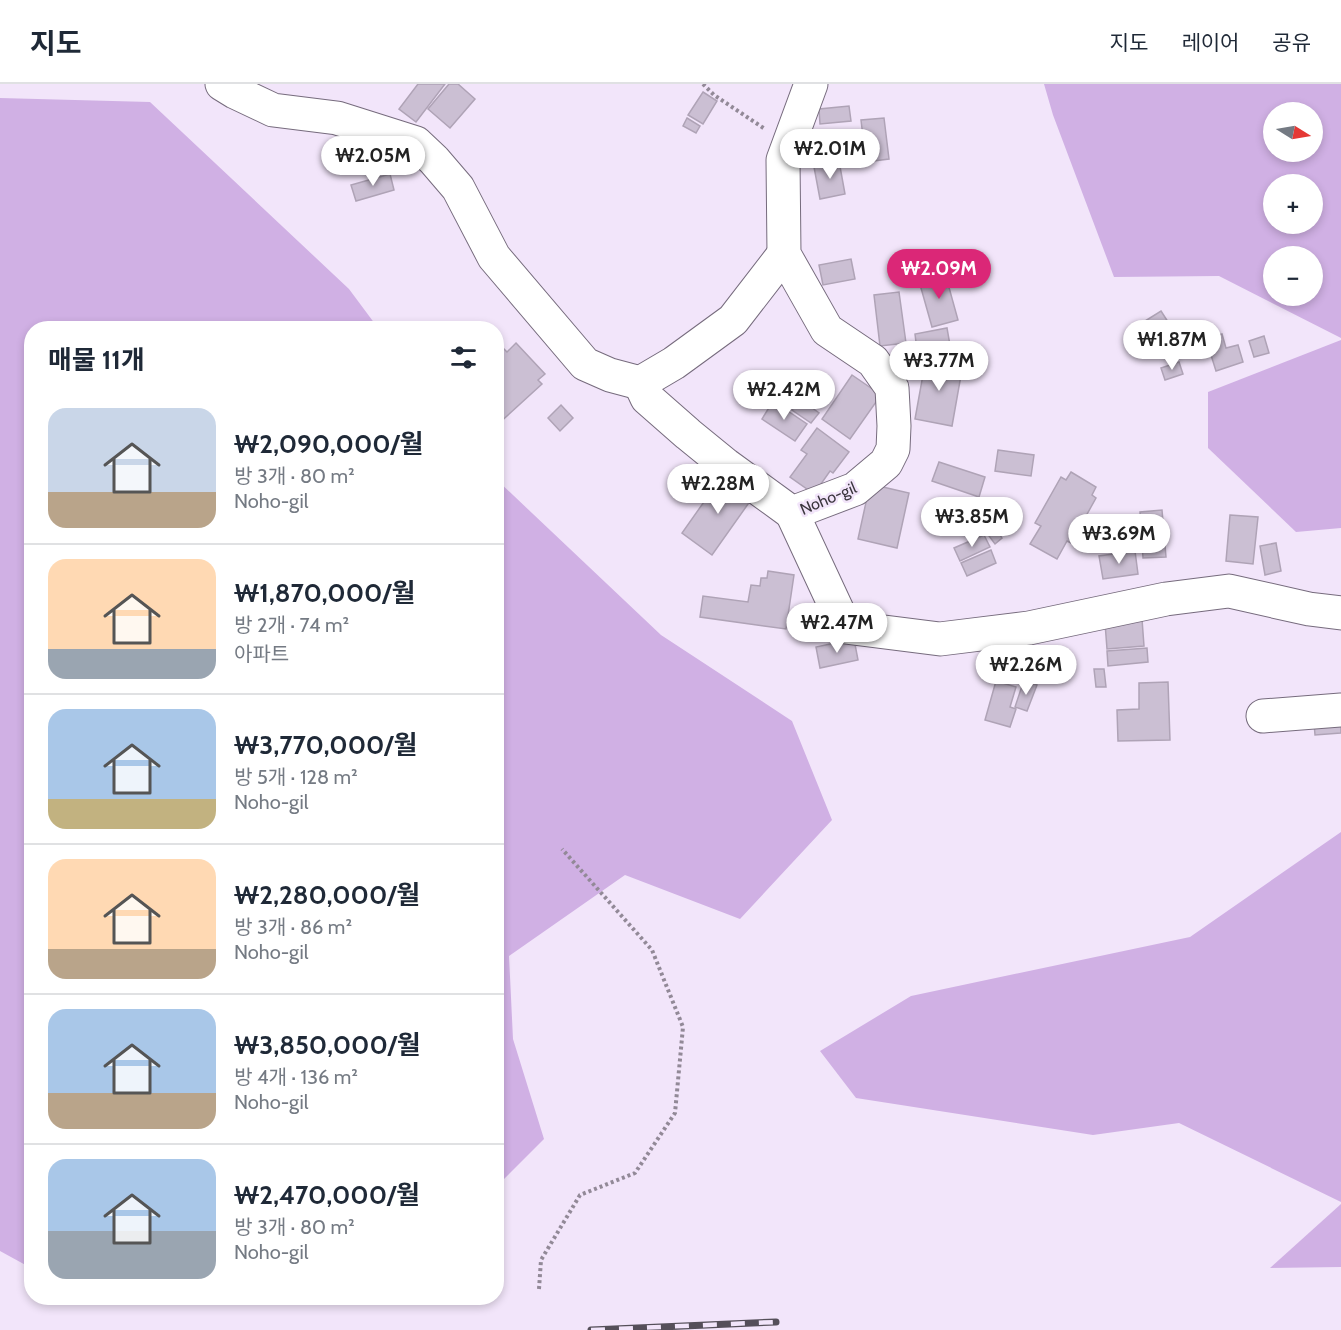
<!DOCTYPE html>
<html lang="ko">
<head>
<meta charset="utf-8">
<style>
  body { margin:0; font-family:Cabin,"Noto Sans KR",sans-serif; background:#f2f2f3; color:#1f2937; height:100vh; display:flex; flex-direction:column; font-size:22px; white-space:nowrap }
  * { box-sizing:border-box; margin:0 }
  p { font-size:20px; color:#747a83 }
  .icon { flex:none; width:33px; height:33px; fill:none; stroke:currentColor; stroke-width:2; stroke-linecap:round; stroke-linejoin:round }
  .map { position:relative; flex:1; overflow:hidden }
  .details { position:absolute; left:24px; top:237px; width:480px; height:984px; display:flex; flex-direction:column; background:#fff; border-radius:24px; box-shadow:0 3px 9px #0003 }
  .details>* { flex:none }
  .needle { width:39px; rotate:101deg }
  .controls { position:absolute; left:1263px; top:18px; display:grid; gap:12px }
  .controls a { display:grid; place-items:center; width:60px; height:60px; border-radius:50%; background:#fff; box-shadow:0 3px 9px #0003; font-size:30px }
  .price { position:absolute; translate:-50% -51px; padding:0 14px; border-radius:21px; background:#fff; color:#222; font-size:20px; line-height:39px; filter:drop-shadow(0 2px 3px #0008) }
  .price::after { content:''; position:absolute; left:50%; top:36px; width:18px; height:14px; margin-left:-9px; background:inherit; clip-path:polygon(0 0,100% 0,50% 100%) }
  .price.current { background:#db2777; color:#fff }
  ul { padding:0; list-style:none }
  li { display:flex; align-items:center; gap:18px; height:150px; padding:0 24px }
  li+li { border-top:2px solid #e0e1e3 }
  li span { display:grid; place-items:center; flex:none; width:168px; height:120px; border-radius:18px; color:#555 }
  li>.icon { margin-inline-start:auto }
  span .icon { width:72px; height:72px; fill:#fffc; stroke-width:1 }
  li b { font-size:26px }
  h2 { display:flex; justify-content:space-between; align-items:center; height:72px; padding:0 24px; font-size:26px }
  header { display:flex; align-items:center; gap:36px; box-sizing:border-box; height:84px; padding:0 30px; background:#fff; border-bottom:2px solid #e0e1e3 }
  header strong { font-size:28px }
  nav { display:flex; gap:33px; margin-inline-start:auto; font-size:21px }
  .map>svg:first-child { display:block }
</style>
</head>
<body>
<header>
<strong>지도</strong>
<nav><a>지도</a><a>레이어</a><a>공유</a></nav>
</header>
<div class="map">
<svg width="1341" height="1246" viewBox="0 0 1341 1246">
  <rect width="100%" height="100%" fill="#f2e5fa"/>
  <!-- green -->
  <g fill="#d0b0e4" fill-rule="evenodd">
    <path d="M1044 0H1341V254L1219 192 1114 193 1053 31ZM1312 28V68H1274V28ZM1312 100V140H1274V100ZM1274 172H1312V212H1274Z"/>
    <polygon points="0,14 150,18 349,205 378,244 32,244 31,1184 0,1167"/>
    <polygon points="1341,256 1341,444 1296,448 1208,364 1208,308"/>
    <polygon points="496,395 661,551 792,637 832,736 740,835 625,791 509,872 513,955 544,1055 497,1102"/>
    <polygon points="1341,748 1341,1118 1179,1039 1093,1051 856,1014 820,967 911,912 1190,853"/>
    <polygon points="1341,1120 1341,1183 1270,1184"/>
  </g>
  <!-- building -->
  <g fill="#cbbfd3" stroke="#afa3b6" stroke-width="1.5">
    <polygon points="418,0 445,0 416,38 399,25"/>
    <polygon points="449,0 458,0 475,15 450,44 428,25"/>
    <polygon points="703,8 717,17 703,40 688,31"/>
    <polygon points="849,22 851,37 820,40 819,25"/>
    <polygon points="687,34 700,42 696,49 683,42"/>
    <polygon points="884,34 889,75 866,78 861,36"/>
    <polygon points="839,77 845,110 820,115 814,83"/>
    <polygon points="390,90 394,106 356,117 351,101"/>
    <polygon points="851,175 855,195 823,201 819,181"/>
    <polygon points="945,189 958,236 932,243 919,197"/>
    <polygon points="899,208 906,259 880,262 874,211"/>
    <polygon points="1161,227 1186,266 1170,276 1145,237"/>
    <polygon points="947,244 950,261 917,266 915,250"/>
    <polygon points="1222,250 1226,264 1238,261 1243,278 1216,287 1206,255"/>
    <polygon points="1264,252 1269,269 1254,273 1249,257"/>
    <polygon points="516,259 545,290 538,296 542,300 496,342 496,270 503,264 507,268"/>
    <polygon points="926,274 963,280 952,342 915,335"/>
    <polygon points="1179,278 1183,290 1165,296 1161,284"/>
    <polygon points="852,291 881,311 850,355 822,335"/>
    <polygon points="800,315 819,329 811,339 792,326"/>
    <polygon points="773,317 807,340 795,357 762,335"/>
    <polygon points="561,321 573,334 560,347 548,334"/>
    <polygon points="817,344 849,368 833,389 830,387 814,410 790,393 807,370 801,366"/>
    <polygon points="998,366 1034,371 1031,392 995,387"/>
    <polygon points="939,378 985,393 979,413 932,397"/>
    <polygon points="1071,388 1096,403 1092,411 1096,414 1071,459 1067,457 1057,475 1030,460 1041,442 1035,439 1061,393 1066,396"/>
    <polygon points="723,391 753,413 712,471 682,449"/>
    <polygon points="870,400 909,409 897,464 858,455"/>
    <polygon points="1162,426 1166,473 1143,474 1140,428"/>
    <polygon points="1230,431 1258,433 1253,480 1226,477"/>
    <polygon points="994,442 1002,454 995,460 986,448"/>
    <polygon points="984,451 990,463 960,477 954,464"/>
    <polygon points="1276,459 1281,487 1265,491 1260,462"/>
    <polygon points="991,466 996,479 967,492 961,479"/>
    <polygon points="1135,467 1138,490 1103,495 1099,472"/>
    <polygon points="768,487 794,491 786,545 700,533 703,512 748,518 751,501 760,502 761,494 767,494"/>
    <polygon points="1142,535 1144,562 1107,565 1105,539"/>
    <polygon points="854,555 858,576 820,584 816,563"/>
    <polygon points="1147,564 1148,578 1108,582 1107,567"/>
    <polygon points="1094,585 1104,585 1106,603 1096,603"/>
    <polygon points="1024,596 1037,601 1027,627 1015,623"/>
    <polygon points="996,597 1016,603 1010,623 1016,625 1010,643 985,636"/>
    <polygon points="1168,598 1170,656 1118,657 1117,626 1139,625 1139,599"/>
    <polygon points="1341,637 1341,649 1315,651 1314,639"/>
  </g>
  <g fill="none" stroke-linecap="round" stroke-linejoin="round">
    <defs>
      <g id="minor">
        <polyline points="222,0 235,8 273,26 337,34 416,59 434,76 458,104 494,173 585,280 610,291 640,299"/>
        <polyline points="640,299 647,314 688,350 726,381 792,429 855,405 886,379 893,365 894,342 892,304 873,277 827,246 784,170 783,76 811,0"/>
        <polyline points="640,299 674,279 733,236 784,170"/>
        <polyline points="792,429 845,543 940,555 1029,544 1166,515 1229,507 1309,525 1341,529"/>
        <polyline points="1263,632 1341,626"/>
      </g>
    </defs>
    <!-- minor casing -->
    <use href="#minor" stroke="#766b7d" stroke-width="35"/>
    <!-- path -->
    <g stroke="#928997" stroke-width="4" stroke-dasharray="3 3" stroke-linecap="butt">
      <polyline points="703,0 714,11 765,45"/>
      <polyline points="539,1205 541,1176 580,1111 635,1089 675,1029 683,943 652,866 562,765"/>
    </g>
    <!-- minor -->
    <use href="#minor" stroke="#fff" stroke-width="33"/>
    <defs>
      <polyline id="rail" points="591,1246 776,1238"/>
    </defs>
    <!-- rail casing -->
    <use href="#rail" stroke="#554f59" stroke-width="7"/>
    <!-- rail -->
    <use href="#rail" stroke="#f2e5fa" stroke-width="4.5" stroke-dasharray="14" stroke-linecap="butt"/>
  </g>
  <g text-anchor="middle" stroke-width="5" stroke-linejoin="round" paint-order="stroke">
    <!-- street labels -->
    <g font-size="16" fill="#3b363e" stroke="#f2e5fa">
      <text transform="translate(828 414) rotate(-23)" y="6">Noho-gil</text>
    </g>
  </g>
</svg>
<div class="controls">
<a><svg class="needle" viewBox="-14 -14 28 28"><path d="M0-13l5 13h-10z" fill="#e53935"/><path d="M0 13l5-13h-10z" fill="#747a83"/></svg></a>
<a>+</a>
<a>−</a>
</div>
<b class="price" style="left:830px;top:96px">₩2.01M</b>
<b class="price" style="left:373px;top:103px">₩2.05M</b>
<b class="price current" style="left:939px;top:216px">₩2.09M</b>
<b class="price" style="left:1172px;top:287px">₩1.87M</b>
<b class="price" style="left:939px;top:308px">₩3.77M</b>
<b class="price" style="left:784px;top:337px">₩2.42M</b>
<b class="price" style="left:718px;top:431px">₩2.28M</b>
<b class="price" style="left:972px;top:464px">₩3.85M</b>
<b class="price" style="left:1119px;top:481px">₩3.69M</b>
<b class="price" style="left:837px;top:570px">₩2.47M</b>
<b class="price" style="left:1026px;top:612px">₩2.26M</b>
<section class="details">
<h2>매물 11개<svg class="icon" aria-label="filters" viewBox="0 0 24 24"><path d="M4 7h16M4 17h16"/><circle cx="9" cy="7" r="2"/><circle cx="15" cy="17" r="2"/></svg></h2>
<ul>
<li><span style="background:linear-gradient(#c9d6e8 70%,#b9a48a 0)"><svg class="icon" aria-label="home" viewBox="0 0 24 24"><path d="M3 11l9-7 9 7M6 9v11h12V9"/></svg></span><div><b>₩2,090,000/월</b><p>방 3개 · 80 m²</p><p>Noho-gil</p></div></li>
<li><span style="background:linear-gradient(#ffd9b3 75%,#9aa5b1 0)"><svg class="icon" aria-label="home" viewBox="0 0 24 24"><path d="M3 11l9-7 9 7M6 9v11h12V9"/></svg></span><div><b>₩1,870,000/월</b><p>방 2개 · 74 m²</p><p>아파트</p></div></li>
<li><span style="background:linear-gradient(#a9c7e8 75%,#c2b280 0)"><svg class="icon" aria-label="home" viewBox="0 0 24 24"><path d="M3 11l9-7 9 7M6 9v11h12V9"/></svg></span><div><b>₩3,770,000/월</b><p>방 5개 · 128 m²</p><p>Noho-gil</p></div></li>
<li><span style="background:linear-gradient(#ffd9b3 75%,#b9a48a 0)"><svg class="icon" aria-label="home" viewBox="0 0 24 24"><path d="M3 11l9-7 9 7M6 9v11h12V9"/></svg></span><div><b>₩2,280,000/월</b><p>방 3개 · 86 m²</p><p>Noho-gil</p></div></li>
<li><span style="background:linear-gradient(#a9c7e8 70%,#b9a48a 0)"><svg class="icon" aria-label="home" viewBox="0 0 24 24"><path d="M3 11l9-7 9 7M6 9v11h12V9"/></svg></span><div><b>₩3,850,000/월</b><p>방 4개 · 136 m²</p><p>Noho-gil</p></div></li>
<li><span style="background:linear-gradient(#a9c7e8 60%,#9aa5b1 0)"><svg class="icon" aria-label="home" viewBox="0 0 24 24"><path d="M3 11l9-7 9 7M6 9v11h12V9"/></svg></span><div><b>₩2,470,000/월</b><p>방 3개 · 80 m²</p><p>Noho-gil</p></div></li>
</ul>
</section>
</div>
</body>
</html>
